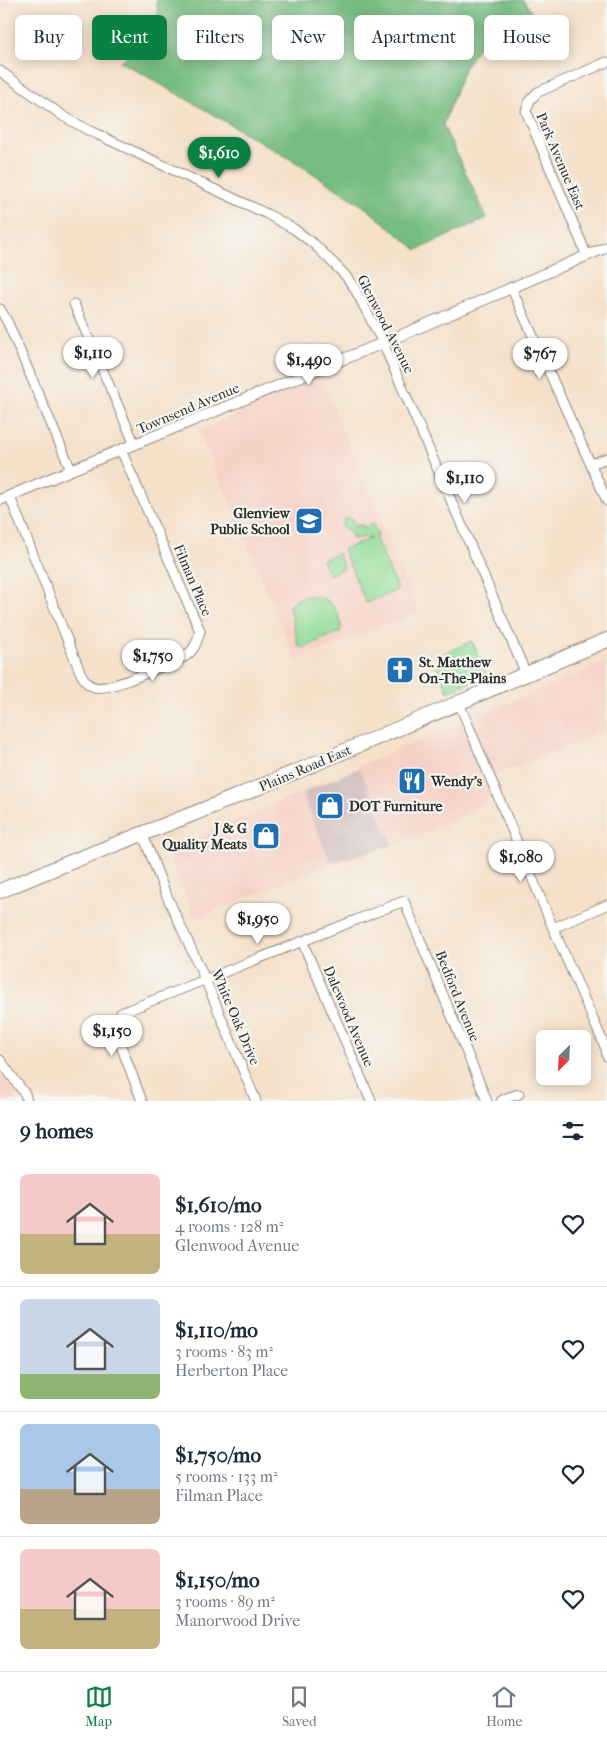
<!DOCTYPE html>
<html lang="en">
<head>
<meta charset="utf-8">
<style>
  body { margin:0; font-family:"IM FELL French Canon",serif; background:#f2f2f3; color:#1f2937; height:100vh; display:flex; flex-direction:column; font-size:19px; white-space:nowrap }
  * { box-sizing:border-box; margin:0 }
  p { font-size:16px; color:#747a83 }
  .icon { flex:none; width:28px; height:28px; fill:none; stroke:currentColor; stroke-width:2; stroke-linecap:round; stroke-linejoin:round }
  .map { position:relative; height:1101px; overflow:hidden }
  .details { display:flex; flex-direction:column; background:#fff; flex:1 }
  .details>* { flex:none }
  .hud { position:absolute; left:15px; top:15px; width:578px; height:45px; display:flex; gap:10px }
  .needle { width:32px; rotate:204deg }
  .controls { position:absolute; left:536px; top:1030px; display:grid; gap:10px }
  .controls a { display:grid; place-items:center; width:55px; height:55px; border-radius:8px; background:#fff; box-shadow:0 2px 12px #0003; font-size:25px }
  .price { position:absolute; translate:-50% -42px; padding:0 11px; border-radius:18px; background:#fff; color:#222; font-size:16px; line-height:32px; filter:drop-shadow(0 1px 2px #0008) }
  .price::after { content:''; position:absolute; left:50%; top:30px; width:15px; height:11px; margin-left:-8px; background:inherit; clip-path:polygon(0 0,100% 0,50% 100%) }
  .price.current { background:#0b8043; color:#fff }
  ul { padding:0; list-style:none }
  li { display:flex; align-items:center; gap:15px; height:125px; padding:0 20px }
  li+li { border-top:1px solid #e0e1e3 }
  li span { display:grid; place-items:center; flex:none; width:140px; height:100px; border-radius:8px; color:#555 }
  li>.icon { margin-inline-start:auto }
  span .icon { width:60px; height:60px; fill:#fffc; stroke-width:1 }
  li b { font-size:21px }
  h2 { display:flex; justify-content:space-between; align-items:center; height:60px; padding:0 20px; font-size:21px }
  .tag { padding:0 18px; border-radius:8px; background:#fff; box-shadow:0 2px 12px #0003; font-size:18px; line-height:45px }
  .tag.current { background:#0b8043; color:#fff }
  .tab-bar { display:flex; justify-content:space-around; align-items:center; height:70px; border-top:1px solid #e0e1e3; background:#fff; font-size:14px; color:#747a83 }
  .tab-bar a { display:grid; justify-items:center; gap:2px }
  .tab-bar .current { color:#0b8043 }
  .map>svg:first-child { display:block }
</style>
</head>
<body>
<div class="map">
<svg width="607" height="1101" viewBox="0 0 607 1101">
  <rect width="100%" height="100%" fill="#f6f6f2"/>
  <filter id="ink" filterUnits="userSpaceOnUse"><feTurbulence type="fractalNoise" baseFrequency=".02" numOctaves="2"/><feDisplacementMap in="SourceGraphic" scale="10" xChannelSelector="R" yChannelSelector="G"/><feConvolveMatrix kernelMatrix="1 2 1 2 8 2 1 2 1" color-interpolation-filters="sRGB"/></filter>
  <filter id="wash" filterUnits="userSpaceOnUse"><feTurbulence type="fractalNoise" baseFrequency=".0096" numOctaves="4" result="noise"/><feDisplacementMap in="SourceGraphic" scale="20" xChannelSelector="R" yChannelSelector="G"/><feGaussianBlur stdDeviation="1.12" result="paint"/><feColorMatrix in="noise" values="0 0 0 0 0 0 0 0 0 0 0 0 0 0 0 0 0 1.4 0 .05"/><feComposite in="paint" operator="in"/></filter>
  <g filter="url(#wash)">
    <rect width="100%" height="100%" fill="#f5e1ca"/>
    <!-- built -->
    <g fill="#f6d1c5">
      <polygon points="321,378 418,612 296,661 199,431"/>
      <polygon points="607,662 607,730 495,775 502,792 448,824 393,845 358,766"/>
      <polygon points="302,793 331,863 195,919 166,849"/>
      <polygon points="0,1075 14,1092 17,1101 0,1101"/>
    </g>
    <!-- industrial -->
    <polygon fill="#d1bfbf" points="359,768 393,845 331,863 302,793"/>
    <!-- green -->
    <g fill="#93dd98" stroke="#5f8462">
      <polygon points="348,517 353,520 354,526 363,525 364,528 373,524 378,535 375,537 398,590 366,603 343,550 371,538 364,537 353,539 349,530 345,529 342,526 343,520"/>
      <polygon points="338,553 344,568 329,575 322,560"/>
      <path d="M305 596C328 595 341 608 341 631L303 648 298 645 289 606 296 600Z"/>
      <polygon points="472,641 487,675 448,692 436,665 441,663 438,656"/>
    </g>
    <!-- forest -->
    <polygon fill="#76bc80" stroke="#507456" points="156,0 523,0 535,17 481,42 464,69 443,125 487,218 417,250 366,208 297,163 120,61 147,43 158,13"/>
  </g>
  <g filter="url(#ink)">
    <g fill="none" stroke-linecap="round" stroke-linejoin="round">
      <defs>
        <g id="minor">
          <polyline points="0,71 63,116 88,130 267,214 294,229 314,244 345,275 355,289 383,343 526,674"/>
          <polyline points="587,256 526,111 530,100 538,92 607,62"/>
          <polyline points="511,287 607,501"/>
          <polyline points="74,304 135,445"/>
          <polyline points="0,309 8,323 71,470"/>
          <polyline points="591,464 607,458"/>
          <path d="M10 497 81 674C85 680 87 685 94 687 110 692 168 663 186 656 195 649 197 642 200 631L121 450"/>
          <polyline points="459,703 553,928 606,1049 607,1056"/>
          <polyline points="143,835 165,892 205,979 256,1101"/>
          <polyline points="553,928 607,905"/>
          <polyline points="302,941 371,1101"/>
          <polyline points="0,1060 25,1094 27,1101"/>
          <polyline points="142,1101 115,1030 121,1013 404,901 487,1101"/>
          <polyline points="501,1101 506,1098 519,1094"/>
        </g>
        <polyline id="tertiary" points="0,500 71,470 383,343 607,247"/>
        <path id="primary" d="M0 891C77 858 157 829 235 797 359 746 483 692 607 640"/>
      </defs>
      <!-- minor casing -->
      <use href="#minor" stroke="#90867a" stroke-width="11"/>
      <!-- tertiary casing -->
      <use href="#tertiary" stroke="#90867a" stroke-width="12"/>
      <!-- primary casing -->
      <use href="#primary" stroke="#90867a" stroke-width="16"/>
      <!-- minor -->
      <use href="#minor" stroke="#fff" stroke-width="9"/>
      <!-- tertiary -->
      <use href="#tertiary" stroke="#fff" stroke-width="10"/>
      <!-- primary -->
      <use href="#primary" stroke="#fff" stroke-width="14"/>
    </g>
  </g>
  <!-- icons -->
  <defs>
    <symbol id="school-square" viewBox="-11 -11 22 22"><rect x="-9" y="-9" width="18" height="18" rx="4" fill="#1f6fb2" stroke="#f6f6f2"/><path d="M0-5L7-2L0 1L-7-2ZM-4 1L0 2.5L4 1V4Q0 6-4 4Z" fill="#fff"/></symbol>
    <symbol id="church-square" viewBox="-11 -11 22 22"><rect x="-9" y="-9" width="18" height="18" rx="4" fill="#1f6fb2" stroke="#f6f6f2"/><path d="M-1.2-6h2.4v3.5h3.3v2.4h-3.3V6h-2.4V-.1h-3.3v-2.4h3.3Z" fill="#fff"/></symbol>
    <symbol id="restaurant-square" viewBox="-11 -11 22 22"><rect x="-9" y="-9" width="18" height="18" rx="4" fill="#1f6fb2" stroke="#f6f6f2"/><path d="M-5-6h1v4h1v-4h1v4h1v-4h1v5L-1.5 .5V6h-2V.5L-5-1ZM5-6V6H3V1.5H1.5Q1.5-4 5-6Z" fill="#fff"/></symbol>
    <symbol id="shop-square" viewBox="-11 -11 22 22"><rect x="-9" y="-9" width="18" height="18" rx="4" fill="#1f6fb2" stroke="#f6f6f2"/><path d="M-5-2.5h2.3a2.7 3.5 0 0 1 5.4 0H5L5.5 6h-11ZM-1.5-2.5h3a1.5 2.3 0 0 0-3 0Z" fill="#fff"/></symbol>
  </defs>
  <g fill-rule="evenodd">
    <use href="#school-square" x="293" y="505" width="32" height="32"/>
    <use href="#church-square" x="384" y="654" width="32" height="32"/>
    <use href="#restaurant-square" x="396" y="765" width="32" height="32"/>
    <use href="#shop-square" x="314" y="790" width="32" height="32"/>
    <use href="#shop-square" x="250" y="820" width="32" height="32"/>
  </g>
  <g text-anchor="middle" stroke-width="4.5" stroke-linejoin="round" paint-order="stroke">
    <!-- street labels -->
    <g font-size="14" fill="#2b2b2b" stroke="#f6f6f2">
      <text transform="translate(561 161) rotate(67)" y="5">Park Avenue East</text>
      <text transform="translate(386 324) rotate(63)" y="5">Glenwood Avenue</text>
      <text transform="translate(188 408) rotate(-23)" y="5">Townsend Avenue</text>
      <text transform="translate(193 580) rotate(67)" y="5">Filman Place</text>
      <text transform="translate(305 768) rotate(-23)" y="5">Plains Road East</text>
      <text transform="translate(458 996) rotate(68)" y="5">Bedford Avenue</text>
      <text transform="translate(349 1016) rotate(67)" y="5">Dalewood Avenue</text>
      <text transform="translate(236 1017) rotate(67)" y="5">White Oak Drive</text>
    </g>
    <!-- poi labels -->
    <g font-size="14" font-weight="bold" fill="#2b2b2b" stroke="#f6f6f2" text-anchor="start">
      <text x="290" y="518" text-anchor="end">Glenview<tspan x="290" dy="16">Public School</tspan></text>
      <text x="419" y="667">St. Matthew<tspan x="419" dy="16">On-The-Plains</tspan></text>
      <text x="431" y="786">Wendy's</text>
      <text x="349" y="811">DOT Furniture</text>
      <text x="247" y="833" text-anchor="end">J &amp; G<tspan x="247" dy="16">Quality Meats</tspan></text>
    </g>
  </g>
</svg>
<div class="controls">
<a><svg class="needle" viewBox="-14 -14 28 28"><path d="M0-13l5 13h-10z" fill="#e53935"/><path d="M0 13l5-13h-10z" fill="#747a83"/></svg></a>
</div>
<b class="price current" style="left:219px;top:179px">$1,610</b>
<b class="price" style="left:93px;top:379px">$1,110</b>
<b class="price" style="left:540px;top:380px">$767</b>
<b class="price" style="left:309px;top:386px">$1,490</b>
<b class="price" style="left:465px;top:504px">$1,110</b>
<b class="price" style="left:153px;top:682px">$1,750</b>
<b class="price" style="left:521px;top:883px">$1,080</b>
<b class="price" style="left:258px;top:945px">$1,950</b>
<b class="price" style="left:112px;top:1057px">$1,150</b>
<div class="hud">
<a class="tag">Buy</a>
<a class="tag current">Rent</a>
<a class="tag">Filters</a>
<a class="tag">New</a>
<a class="tag">Apartment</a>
<a class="tag">House</a>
</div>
</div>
<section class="details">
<h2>9 homes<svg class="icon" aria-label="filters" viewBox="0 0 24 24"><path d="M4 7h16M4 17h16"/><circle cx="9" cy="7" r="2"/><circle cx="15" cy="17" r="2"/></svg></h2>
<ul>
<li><span style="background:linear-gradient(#f6c9c9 60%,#c2b280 0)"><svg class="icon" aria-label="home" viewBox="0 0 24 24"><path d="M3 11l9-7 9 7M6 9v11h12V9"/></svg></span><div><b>$1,610/mo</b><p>4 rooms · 128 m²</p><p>Glenwood Avenue</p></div><svg class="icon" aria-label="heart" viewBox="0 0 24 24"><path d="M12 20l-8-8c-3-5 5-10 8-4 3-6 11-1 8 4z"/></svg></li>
<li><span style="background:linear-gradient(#c9d6e8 75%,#8fb573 0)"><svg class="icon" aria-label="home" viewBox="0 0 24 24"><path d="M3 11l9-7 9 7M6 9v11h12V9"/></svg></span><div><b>$1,110/mo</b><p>3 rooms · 83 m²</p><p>Herberton Place</p></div><svg class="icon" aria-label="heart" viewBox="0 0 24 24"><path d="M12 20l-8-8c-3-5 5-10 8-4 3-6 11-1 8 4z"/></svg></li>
<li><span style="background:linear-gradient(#a9c7e8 65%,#b9a48a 0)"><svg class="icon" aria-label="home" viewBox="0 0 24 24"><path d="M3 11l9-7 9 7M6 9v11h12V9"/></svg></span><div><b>$1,750/mo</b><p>5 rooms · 133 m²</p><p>Filman Place</p></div><svg class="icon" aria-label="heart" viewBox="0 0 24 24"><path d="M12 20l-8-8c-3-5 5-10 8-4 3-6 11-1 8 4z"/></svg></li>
<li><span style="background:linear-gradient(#f6c9c9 60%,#c2b280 0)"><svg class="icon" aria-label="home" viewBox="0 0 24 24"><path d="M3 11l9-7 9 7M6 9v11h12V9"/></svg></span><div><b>$1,150/mo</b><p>3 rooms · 89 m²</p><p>Manorwood Drive</p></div><svg class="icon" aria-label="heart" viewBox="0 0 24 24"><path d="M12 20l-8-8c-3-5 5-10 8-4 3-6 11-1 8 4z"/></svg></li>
</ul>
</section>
<nav class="tab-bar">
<a class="current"><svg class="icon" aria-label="map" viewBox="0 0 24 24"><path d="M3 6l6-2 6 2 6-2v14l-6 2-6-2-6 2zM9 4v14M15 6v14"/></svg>Map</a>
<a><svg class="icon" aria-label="saved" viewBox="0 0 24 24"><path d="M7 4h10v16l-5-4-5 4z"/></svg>Saved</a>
<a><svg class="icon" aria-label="home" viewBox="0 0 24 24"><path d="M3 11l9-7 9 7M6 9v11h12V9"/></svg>Home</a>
</nav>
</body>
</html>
